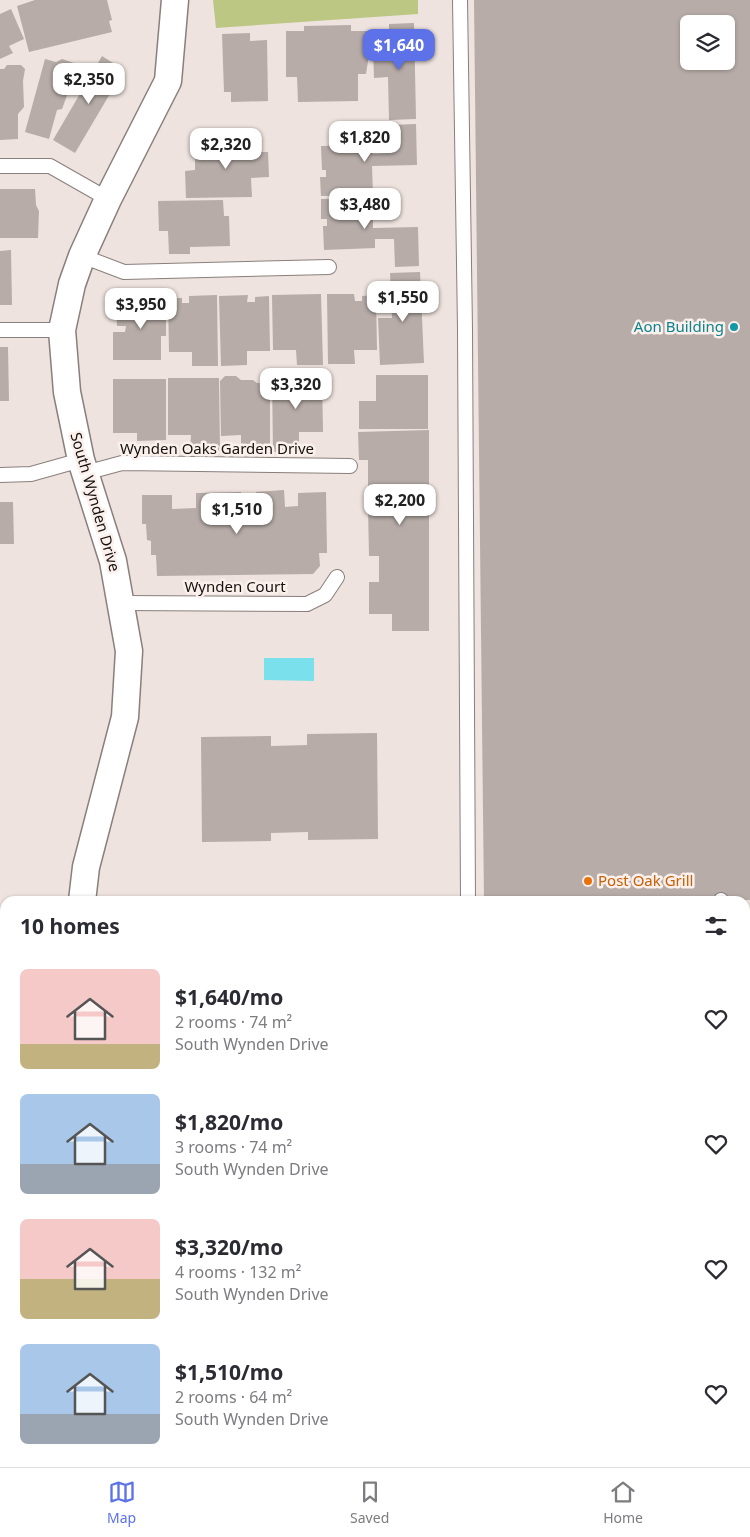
<!DOCTYPE html>
<html lang="en">
<head>
<meta charset="utf-8">
<style>
  body { margin:0; font-family:"Noto Sans",sans-serif; background:#f7f7f7; color:#2b2b33; height:100vh; display:flex; flex-direction:column; font-size:19px; white-space:nowrap }
  * { box-sizing:border-box; margin:0 }
  p { font-size:16px; color:#7c7c81 }
  .icon { flex:none; width:28px; height:28px; fill:none; stroke:currentColor; stroke-width:2; stroke-linecap:round; stroke-linejoin:round }
  .map { position:relative; flex:1; overflow:hidden }
  .details { position:absolute; left:0px; top:896px; width:750px; height:571px; display:flex; flex-direction:column; background:#fff; border-radius:15px 15px 0 0; box-shadow:0 1px 4px #0004 }
  .details>* { flex:none }
  .fabs { position:absolute; left:680px; top:15px; display:grid; gap:10px }
  .fabs a { display:grid; place-items:center; width:55px; height:55px; border-radius:8px; background:#fff; box-shadow:0 1px 4px #0004; font-size:25px }
  .price { position:absolute; translate:-50% -42px; padding:0 11px; border-radius:10px; background:#fff; color:#222; font-size:16px; line-height:32px; filter:drop-shadow(0 1px 2px #0008) }
  .price::after { content:''; position:absolute; left:50%; top:30px; width:15px; height:11px; margin-left:-8px; background:inherit; clip-path:polygon(0 0,100% 0,50% 100%) }
  .price.active { background:#5d71e8; color:#fff }
  ul { padding:0; list-style:none }
  li { display:flex; align-items:center; gap:15px; height:125px; padding:0 20px }
  li span { display:grid; place-items:center; flex:none; width:140px; height:100px; border-radius:8px; color:#555 }
  li>.icon { margin-inline-start:auto }
  span .icon { width:60px; height:60px; fill:#fffc; stroke-width:1 }
  li b { font-size:21px }
  h2 { display:flex; justify-content:space-between; align-items:center; height:60px; padding:0 20px; font-size:21px }
  .dock { display:flex; justify-content:space-around; align-items:center; height:70px; border-top:1px solid #e1e1e2; background:#fff; font-size:14px; color:#7c7c81 }
  .dock a { display:grid; justify-items:center; gap:2px }
  .dock .active { color:#5d71e8 }
  .map>svg:first-child { display:block }
</style>
</head>
<body>
<div class="map">
<svg width="750" height="1467" viewBox="0 0 750 1467">
  <rect width="100%" height="100%" fill="#eee3de"/>
  <!-- green -->
  <polygon fill="#bcc783" points="213,0 418,0 418,14 216,28"/>
  <!-- water -->
  <polygon fill="#7ae1ec" points="264,658 314,658 314,681 264,680"/>
  <!-- building -->
  <g fill="#b7aca8" fill-rule="evenodd">
    <polygon points="35,0 107,0 112,20 109,21 112,32 29,52 17,6"/>
    <path d="M474 0H750V900L484 901ZM689 24H726V61H689Z"/>
    <polygon points="11,9 24,39 9,46 13,53 0,59 0,14"/>
    <polygon points="414,23 416,119 389,120 388,77 374,78 373,48 389,47 389,24"/>
    <polygon points="351,25 351,31 368,31 368,61 366,74 358,74 358,101 298,102 297,77 286,77 286,31 304,31 304,26"/>
    <polygon points="250,33 250,41 267,40 268,101 231,102 231,92 224,92 222,34"/>
    <polygon points="102,56 124,70 75,153 53,140"/>
    <polygon points="45,59 56,62 62,59 74,63 78,69 73,88 69,90 62,109 57,110 49,139 25,132"/>
    <polygon points="7,65 21,65 25,69 23,81 24,107 18,114 18,139 0,140 0,69 4,69"/>
    <polygon points="416,124 417,165 372,166 373,195 321,196 320,177 326,177 326,170 322,170 321,146 372,145 373,154 392,153 391,125"/>
    <polygon points="257,143 257,152 268,152 269,177 251,178 252,197 186,198 185,171 195,170 195,144"/>
    <polygon points="0,189 35,189 36,205 39,211 38,238 0,238"/>
    <polygon points="373,198 373,228 418,227 419,266 395,267 394,239 375,239 375,248 324,250 323,226 327,226 327,219 321,219 321,199"/>
    <polygon points="223,200 224,216 229,216 230,246 190,247 190,254 169,254 168,231 159,231 158,201"/>
    <polygon points="11,250 12,305 0,305 0,251"/>
    <polygon points="420,272 424,363 380,365 378,318 392,318 390,273"/>
    <polygon points="321,294 323,365 297,365 296,350 273,350 272,295"/>
    <polygon points="327,294 354,294 355,301 362,301 362,296 376,295 377,350 354,350 355,364 328,364"/>
    <polygon points="217,295 218,366 192,366 192,352 169,352 168,298 182,298 182,303 189,303 189,296"/>
    <polygon points="248,295 247,302 255,302 255,297 269,296 270,351 247,351 247,365 221,366 219,296"/>
    <polygon points="129,297 166,297 166,336 161,336 161,360 113,360 113,332 125,332 126,326 117,326 116,308 130,308"/>
    <polygon points="0,347 8,347 9,401 0,401"/>
    <polygon points="376,375 428,375 428,429 359,429 359,401 376,401"/>
    <polygon points="225,376 236,376 241,380 253,380 257,383 270,383 270,453 241,453 241,435 221,436 220,381"/>
    <polygon points="322,376 323,432 299,432 299,452 273,452 272,377"/>
    <polygon points="168,378 219,378 220,451 190,452 191,435 168,435"/>
    <polygon points="113,379 166,379 166,440 137,441 137,433 113,433"/>
    <polygon points="429,430 429,631 392,631 392,614 369,614 369,582 379,582 379,556 369,556 368,509 384,509 384,486 368,486 368,460 359,460 358,432"/>
    <polygon points="284,490 285,507 298,506 298,493 326,492 327,553 319,553 320,566 313,574 157,576 156,555 151,555 151,541 147,540 146,524 142,524 142,495 172,495 172,509 196,508 196,493 241,492 241,513 257,513 256,492"/>
    <polygon points="0,502 13,502 14,544 0,544"/>
    <polygon points="377,733 378,839 308,840 308,832 271,833 271,841 202,842 201,737 271,736 271,746 307,745 307,734"/>
    <rect x="0" y="1154" width="5" height="35"/>
    <rect x="745" y="1287" width="5" height="53"/>
    <rect x="0" y="1288" width="5" height="32"/>
    <polygon points="745,1361 750,1362 750,1415 745,1414"/>
    <rect x="0" y="1428" width="5" height="31"/>
    <rect x="116" y="1462" width="76" height="5"/>
    <rect x="418" y="1462" width="125" height="5"/>
  </g>
  <g fill="none" stroke-linecap="round" stroke-linejoin="round">
    <defs>
      <g id="service">
        <polyline points="460,0 465,329 468,901"/>
        <polyline points="0,166 50,166 108,199"/>
        <polyline points="82,256 124,272 329,267"/>
        <polyline points="0,330 62,330"/>
        <polyline points="85,473 122,463 350,466"/>
        <polyline points="0,475 31,474 81,460"/>
        <polyline points="121,603 307,604 325,595 337,577"/>
        <polyline points="721,901 721,900"/>
        <polyline points="745,922 750,922"/>
      </g>
      <g id="minor">
        <polyline points="82,901 86,867 125,717 129,651 113,561 81,460 67,392 62,330 72,284 82,256 108,199 168,81 175,0"/>
        <polyline points="316,1462 316,1467"/>
      </g>
      <g id="secondary">
        <polyline points="745,1015 750,1015"/>
        <polyline points="0,1025 5,1025"/>
      </g>
    </defs>
    <!-- service casing -->
    <use href="#service" stroke="#897f7c" stroke-width="16"/>
    <!-- minor casing -->
    <use href="#minor" stroke="#897f7c" stroke-width="29"/>
    <!-- secondary casing -->
    <use href="#secondary" stroke="#897f7c" stroke-width="30"/>
    <!-- service -->
    <use href="#service" stroke="#fff" stroke-width="14"/>
    <!-- minor -->
    <use href="#minor" stroke="#fff" stroke-width="26"/>
    <!-- secondary -->
    <use href="#secondary" stroke="#fff" stroke-width="28"/>
  </g>
  <!-- markers -->
  <circle fill="#0f9aa8" stroke="#fbf0eb" stroke-width="2" cx="734" cy="327" r="5"/>
  <circle fill="#e8710a" stroke="#fbf0eb" stroke-width="2" cx="588" cy="881" r="5"/>
  <g text-anchor="middle" stroke-width="5" stroke-linejoin="round" paint-order="stroke">
    <!-- culture labels -->
    <g font-size="15" fill="#0d838f" stroke="#fbf0eb" text-anchor="end">
      <text x="724" y="332">Aon Building</text>
    </g>
    <!-- street labels -->
    <g font-size="15" fill="#14110f" stroke="#fbf0eb">
      <text x="217" y="454">Wynden Oaks Garden Drive</text>
      <text transform="translate(95 502) rotate(74)" y="5">South Wynden Drive</text>
      <text x="235" y="592">Wynden Court</text>
    </g>
    <!-- food labels -->
    <g font-size="15" fill="#c56008" stroke="#fbf0eb" text-anchor="start">
      <text x="598" y="886">Post Oak Grill</text>
    </g>
  </g>
</svg>
<div class="fabs">
<a><svg class="icon" aria-label="layers" viewBox="0 0 24 24"><path d="M12 4l9 5-9 5-9-5zM3 14l9 5 9-5"/></svg></a>
</div>
<b class="price active" style="left:399px;top:71px">$1,640</b>
<b class="price" style="left:89px;top:105px">$2,350</b>
<b class="price" style="left:365px;top:163px">$1,820</b>
<b class="price" style="left:226px;top:170px">$2,320</b>
<b class="price" style="left:365px;top:230px">$3,480</b>
<b class="price" style="left:403px;top:323px">$1,550</b>
<b class="price" style="left:141px;top:330px">$3,950</b>
<b class="price" style="left:296px;top:410px">$3,320</b>
<b class="price" style="left:400px;top:526px">$2,200</b>
<b class="price" style="left:237px;top:535px">$1,510</b>
<section class="details">
<h2>10 homes<svg class="icon" aria-label="filters" viewBox="0 0 24 24"><path d="M4 7h16M4 17h16"/><circle cx="9" cy="7" r="2"/><circle cx="15" cy="17" r="2"/></svg></h2>
<ul>
<li><span style="background:linear-gradient(#f6c9c9 75%,#c2b280 0)"><svg class="icon" aria-label="home" viewBox="0 0 24 24"><path d="M3 11l9-7 9 7M6 9v11h12V9"/></svg></span><div><b>$1,640/mo</b><p>2 rooms · 74 m²</p><p>South Wynden Drive</p></div><svg class="icon" aria-label="heart" viewBox="0 0 24 24"><path d="M12 20l-8-8c-3-5 5-10 8-4 3-6 11-1 8 4z"/></svg></li>
<li><span style="background:linear-gradient(#a9c7e8 70%,#9aa5b1 0)"><svg class="icon" aria-label="home" viewBox="0 0 24 24"><path d="M3 11l9-7 9 7M6 9v11h12V9"/></svg></span><div><b>$1,820/mo</b><p>3 rooms · 74 m²</p><p>South Wynden Drive</p></div><svg class="icon" aria-label="heart" viewBox="0 0 24 24"><path d="M12 20l-8-8c-3-5 5-10 8-4 3-6 11-1 8 4z"/></svg></li>
<li><span style="background:linear-gradient(#f6c9c9 60%,#c2b280 0)"><svg class="icon" aria-label="home" viewBox="0 0 24 24"><path d="M3 11l9-7 9 7M6 9v11h12V9"/></svg></span><div><b>$3,320/mo</b><p>4 rooms · 132 m²</p><p>South Wynden Drive</p></div><svg class="icon" aria-label="heart" viewBox="0 0 24 24"><path d="M12 20l-8-8c-3-5 5-10 8-4 3-6 11-1 8 4z"/></svg></li>
<li><span style="background:linear-gradient(#a9c7e8 70%,#9aa5b1 0)"><svg class="icon" aria-label="home" viewBox="0 0 24 24"><path d="M3 11l9-7 9 7M6 9v11h12V9"/></svg></span><div><b>$1,510/mo</b><p>2 rooms · 64 m²</p><p>South Wynden Drive</p></div><svg class="icon" aria-label="heart" viewBox="0 0 24 24"><path d="M12 20l-8-8c-3-5 5-10 8-4 3-6 11-1 8 4z"/></svg></li>
</ul>
</section>
</div>
<nav class="dock">
<a class="active"><svg class="icon" aria-label="map" viewBox="0 0 24 24"><path d="M3 6l6-2 6 2 6-2v14l-6 2-6-2-6 2zM9 4v14M15 6v14"/></svg>Map</a>
<a><svg class="icon" aria-label="saved" viewBox="0 0 24 24"><path d="M7 4h10v16l-5-4-5 4z"/></svg>Saved</a>
<a><svg class="icon" aria-label="home" viewBox="0 0 24 24"><path d="M3 11l9-7 9 7M6 9v11h12V9"/></svg>Home</a>
</nav>
</body>
</html>
